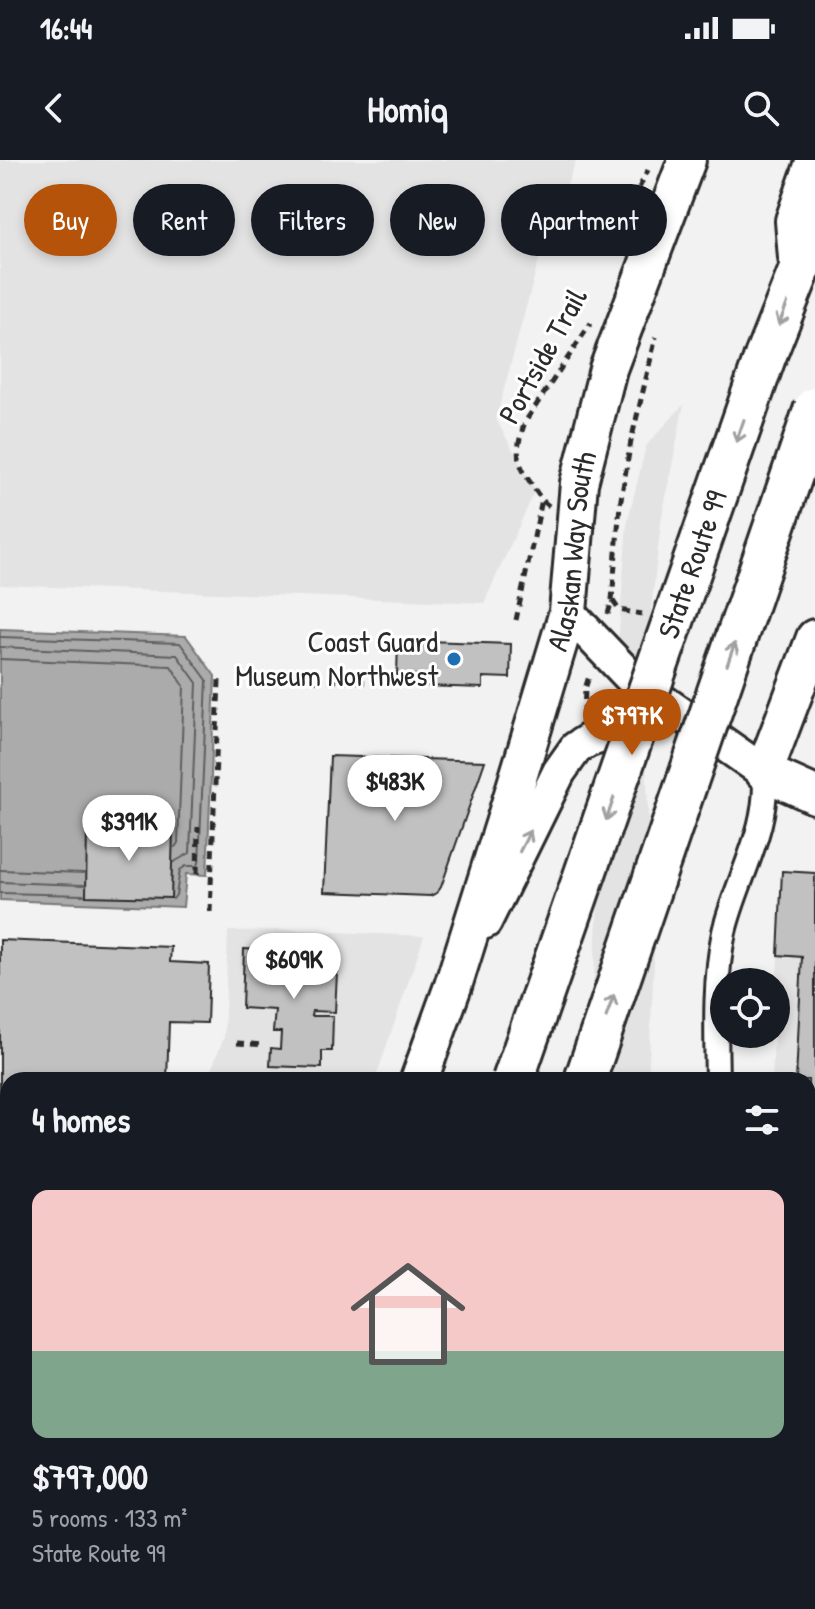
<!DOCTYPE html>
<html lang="en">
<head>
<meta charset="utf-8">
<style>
  body { margin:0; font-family:"Patrick Hand",sans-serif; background:#20242c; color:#f1f3f6; height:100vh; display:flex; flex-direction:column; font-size:30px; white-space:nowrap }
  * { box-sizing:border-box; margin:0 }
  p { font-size:26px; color:#9ea1a6 }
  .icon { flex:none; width:44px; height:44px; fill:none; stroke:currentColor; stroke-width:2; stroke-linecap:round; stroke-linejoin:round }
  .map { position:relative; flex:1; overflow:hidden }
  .sheet { position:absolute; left:0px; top:912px; width:816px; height:538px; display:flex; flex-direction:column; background:#171b24; border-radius:24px 24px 0 0; box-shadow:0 4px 12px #0003 }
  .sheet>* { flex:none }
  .top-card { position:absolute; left:24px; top:24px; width:768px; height:72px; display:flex; gap:16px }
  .fabs { position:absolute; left:710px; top:808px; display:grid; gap:16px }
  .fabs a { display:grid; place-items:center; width:80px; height:80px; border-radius:50%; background:#171b24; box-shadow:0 4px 12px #0003; font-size:40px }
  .price { position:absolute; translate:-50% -68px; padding:0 18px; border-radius:28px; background:#fff; color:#222; font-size:26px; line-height:52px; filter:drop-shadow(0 2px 4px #0008) }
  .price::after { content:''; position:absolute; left:50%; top:48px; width:24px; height:18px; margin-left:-12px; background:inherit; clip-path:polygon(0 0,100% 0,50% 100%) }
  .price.current { background:#b45309; color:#fff }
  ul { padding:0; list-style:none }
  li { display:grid; align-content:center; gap:16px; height:424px; padding:0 32px }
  li span { display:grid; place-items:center; height:248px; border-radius:16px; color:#555 }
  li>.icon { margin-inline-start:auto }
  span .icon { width:144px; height:144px; fill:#fffc; stroke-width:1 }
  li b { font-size:34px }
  h2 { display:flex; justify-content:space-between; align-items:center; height:96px; padding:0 32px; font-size:34px }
  .tag { padding:0 28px; border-radius:36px; background:#171b24; box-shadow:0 4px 12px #0003; font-size:28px; line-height:72px }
  .tag.current { background:#b45309; color:#fff }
  .status { display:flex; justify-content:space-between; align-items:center; height:56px; padding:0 40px; background:#171b24; direction:ltr }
  .status svg { height:22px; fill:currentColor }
  header { display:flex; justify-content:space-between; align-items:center; height:104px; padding:0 32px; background:#171b24; font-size:36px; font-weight:700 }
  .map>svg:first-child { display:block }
</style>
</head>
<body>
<div class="status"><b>16:44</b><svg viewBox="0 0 49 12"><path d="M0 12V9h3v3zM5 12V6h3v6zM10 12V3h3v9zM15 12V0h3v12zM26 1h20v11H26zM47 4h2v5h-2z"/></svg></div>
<header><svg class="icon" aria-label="back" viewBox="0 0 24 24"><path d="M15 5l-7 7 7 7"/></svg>Homiq<svg class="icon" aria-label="search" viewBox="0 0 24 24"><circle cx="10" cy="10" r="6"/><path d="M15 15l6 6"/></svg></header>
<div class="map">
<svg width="815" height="1449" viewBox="0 0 815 1449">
  <rect width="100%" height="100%" fill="#f2f2f2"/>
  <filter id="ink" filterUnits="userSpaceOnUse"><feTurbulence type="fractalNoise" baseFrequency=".0125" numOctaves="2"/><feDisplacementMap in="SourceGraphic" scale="16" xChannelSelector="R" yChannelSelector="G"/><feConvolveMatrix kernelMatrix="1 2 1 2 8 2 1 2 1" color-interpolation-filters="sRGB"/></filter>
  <g filter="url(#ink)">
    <!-- built -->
    <g fill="#e3e3e3">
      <polygon points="0,0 576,0 538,103 496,259 535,331 484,443 0,425"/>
      <polygon points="684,244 661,362 643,523 654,803 648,920 588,920 605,618 613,553 627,364 646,286"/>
      <polygon points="782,711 815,713 815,1195 808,1194 808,920 772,920"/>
      <polygon points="290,770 424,776 375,920 207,920 224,877 228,771"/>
      <polygon points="427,1442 655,1442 656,1449 424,1449"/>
    </g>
    <!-- water -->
    <polygon fill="#ababab" stroke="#787878" stroke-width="2" points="0,469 186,476 215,516 207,715 186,714 183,747 0,740"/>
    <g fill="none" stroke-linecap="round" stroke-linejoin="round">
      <!-- shore -->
      <g stroke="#5e5e5e" stroke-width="2">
        <polyline points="0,477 180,483 207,520 199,703 197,706 186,706 180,710 176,735 173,739"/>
        <polyline points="0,487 177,495 197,523 190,693 174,702"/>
        <polyline points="0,499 171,506 184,526 178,683 175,687"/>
        <polyline points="0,710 84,713"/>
        <polyline points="0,722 84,725"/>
        <polyline points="0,733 84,735"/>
      </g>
    </g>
    <!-- building -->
    <g fill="#c1c1c1" stroke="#2b2b2b" stroke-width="2">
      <polygon points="398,480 511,484 510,518 483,517 483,528 423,526 423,515 397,515"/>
      <polygon points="330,596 485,601 441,727 437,733 430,736 324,732"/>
      <polygon points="87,667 173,670 171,738 86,736"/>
      <polygon points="782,711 815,713 815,937 808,937 808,920 796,920 802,797 778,795"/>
      <polygon points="0,780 171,787 170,802 209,804 207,863 169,862 167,920 8,920 8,965 0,964"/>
      <polygon points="244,789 338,793 335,852 312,851 311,856 333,856 332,891 322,891 322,908 270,906 271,888 280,889 281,872 273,872 275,850 242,848"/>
      <polygon points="0,1029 8,1030 8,1327 0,1324"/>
      <polygon points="808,1071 815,1072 815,1190 808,1190"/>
    </g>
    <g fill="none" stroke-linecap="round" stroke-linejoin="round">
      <defs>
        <g id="minor">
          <path d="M717 920C716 871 714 820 724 772 736 720 771 666 764 612"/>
          <polyline points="105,1442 121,1449"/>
          <polyline points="719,1442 719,1449"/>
        </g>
        <g id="secondary">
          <polyline points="568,452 634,521 764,612"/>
          <polyline points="485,762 559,612 576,588 587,581 647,561 666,545"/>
        </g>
        <g id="primary">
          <polyline points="815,478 764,612 815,635"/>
          <path id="s1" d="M419 920 453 826 504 664 568 452 579 323 608 209 687 0"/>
          <polyline points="215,1449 218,1442"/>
        </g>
        <g id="motorway">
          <polyline points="799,98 796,61 815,6"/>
          <polyline points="765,197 815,71"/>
          <polyline points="311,1449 314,1442"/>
          <polyline points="383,1449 387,1442"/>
        </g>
      </defs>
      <!-- minor casing -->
      <use href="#minor" stroke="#2b2b2b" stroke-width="28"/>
      <!-- secondary casing -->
      <use href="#secondary" stroke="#2b2b2b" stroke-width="38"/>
      <!-- primary casing -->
      <use href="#primary" stroke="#2b2b2b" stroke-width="42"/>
      <!-- motorway casing -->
      <use href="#motorway" stroke="#2b2b2b" stroke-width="46"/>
      <!-- path -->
      <g stroke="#2b2b2b" stroke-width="5" stroke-dasharray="8 6" stroke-linecap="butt">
        <polyline points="616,94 637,32 648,10"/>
        <path d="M549 346C541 340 537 333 532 325 515 300 515 291 525 262L591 163"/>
        <polyline points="613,441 619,450 642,454"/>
        <polyline points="608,454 612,440 620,345 631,281 656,177"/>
        <polyline points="516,460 542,340"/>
        <polyline points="315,520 402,523"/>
        <polyline points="584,554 585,529 590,513"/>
        <polyline points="155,669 155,652"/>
        <polyline points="197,714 198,667"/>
        <polyline points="210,752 219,520 221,517"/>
        <polyline points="237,883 264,885"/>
      </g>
      <!-- minor -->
      <use href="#minor" stroke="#fff" stroke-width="22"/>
      <!-- secondary -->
      <use href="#secondary" stroke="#fff" stroke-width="32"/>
      <!-- primary -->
      <use href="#primary" stroke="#fff" stroke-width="36"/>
      <!-- motorway -->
      <use href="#motorway" stroke="#fff" stroke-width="40"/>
      <defs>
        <g id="motorway-bridge">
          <path id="s2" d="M513 920 765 197"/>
          <polyline points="585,920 815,248"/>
        </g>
      </defs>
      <!-- motorway-bridge casing -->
      <use href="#motorway-bridge" stroke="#2b2b2b" stroke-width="46" stroke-linecap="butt"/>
      <!-- motorway-bridge -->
      <use href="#motorway-bridge" stroke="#fff" stroke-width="40"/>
    </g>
    <!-- one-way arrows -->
    <defs><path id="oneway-shaft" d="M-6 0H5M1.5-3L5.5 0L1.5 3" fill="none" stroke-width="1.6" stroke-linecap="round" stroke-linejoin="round" transform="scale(2)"/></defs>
    <g stroke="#a0a0a0">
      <use href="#oneway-shaft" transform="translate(783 154) rotate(112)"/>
      <use href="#oneway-shaft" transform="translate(740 271) rotate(109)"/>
      <use href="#oneway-shaft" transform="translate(731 494) rotate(-71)"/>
      <use href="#oneway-shaft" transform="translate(610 649) rotate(109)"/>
      <use href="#oneway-shaft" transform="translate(525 681) rotate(-63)"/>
      <use href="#oneway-shaft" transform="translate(610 846) rotate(-71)"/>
    </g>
  </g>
  <!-- markers -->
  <circle fill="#1f6fb2" stroke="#fff" stroke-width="3" cx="454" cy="499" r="8"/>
  <g text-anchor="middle" stroke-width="6" stroke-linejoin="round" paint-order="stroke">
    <!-- street labels -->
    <g font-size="30" fill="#2b2b2b" stroke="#fff">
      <text transform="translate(543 196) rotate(-61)" y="10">Portside Trail</text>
      <text dy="10" stroke="none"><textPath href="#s1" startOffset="552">Alaskan Way South</textPath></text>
      <text dy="10" stroke="none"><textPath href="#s2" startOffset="546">State Route 99</textPath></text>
    </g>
    <!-- poi labels -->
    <g font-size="30" fill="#2b2b2b" stroke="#fff" text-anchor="end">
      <text x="438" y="492">Coast Guard<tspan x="438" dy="34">Museum Northwest</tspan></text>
    </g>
  </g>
</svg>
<div class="fabs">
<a><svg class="icon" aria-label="locate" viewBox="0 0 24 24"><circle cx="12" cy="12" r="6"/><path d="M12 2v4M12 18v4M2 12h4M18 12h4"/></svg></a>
</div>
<b class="price current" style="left:632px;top:597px">$797K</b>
<b class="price" style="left:395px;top:663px">$483K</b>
<b class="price" style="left:129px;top:703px">$391K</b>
<b class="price" style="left:294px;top:841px">$609K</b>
<div class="top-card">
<a class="tag current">Buy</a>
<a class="tag">Rent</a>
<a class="tag">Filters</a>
<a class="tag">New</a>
<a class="tag">Apartment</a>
</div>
<section class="sheet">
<h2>4 homes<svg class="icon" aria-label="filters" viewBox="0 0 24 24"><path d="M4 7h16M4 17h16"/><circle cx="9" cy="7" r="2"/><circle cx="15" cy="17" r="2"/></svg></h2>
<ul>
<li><span style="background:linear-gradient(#f6c9c9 65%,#7fa58c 0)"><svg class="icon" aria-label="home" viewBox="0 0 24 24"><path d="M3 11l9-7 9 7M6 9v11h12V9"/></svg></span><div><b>$797,000</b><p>5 rooms · 133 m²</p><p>State Route 99</p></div></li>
</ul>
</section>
</div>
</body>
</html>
